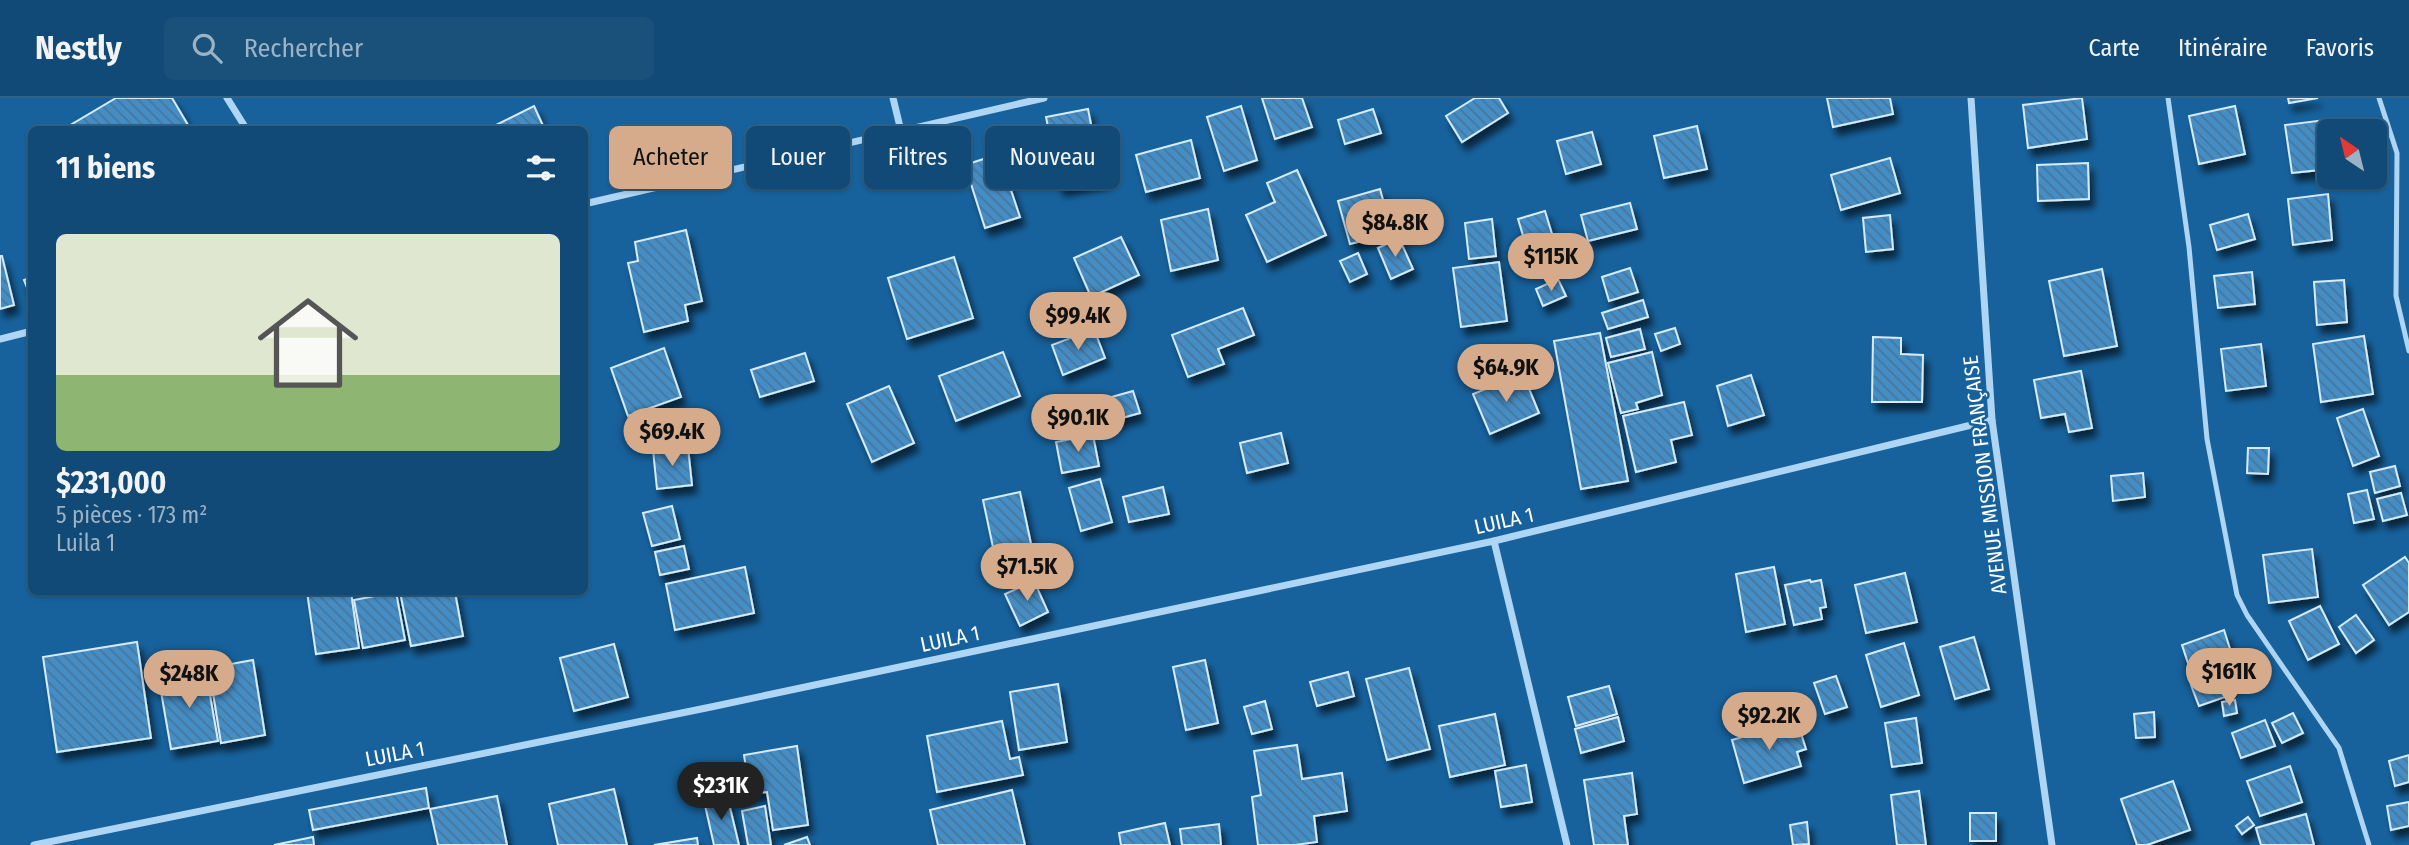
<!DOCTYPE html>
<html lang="fr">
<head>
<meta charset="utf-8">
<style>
  body { margin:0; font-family:"Fira Sans Condensed",sans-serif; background:#1a517b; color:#f1f3f6; height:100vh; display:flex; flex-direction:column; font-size:26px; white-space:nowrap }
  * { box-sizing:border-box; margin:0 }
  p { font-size:23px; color:#9cb3c5 }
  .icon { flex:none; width:38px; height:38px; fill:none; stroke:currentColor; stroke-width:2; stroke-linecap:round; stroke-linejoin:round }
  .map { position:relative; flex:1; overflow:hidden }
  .details { position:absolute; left:28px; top:28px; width:560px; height:469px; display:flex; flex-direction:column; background:#114a76; border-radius:10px; box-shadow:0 2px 5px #0004,0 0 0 2px #306288 }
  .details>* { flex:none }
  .top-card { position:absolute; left:609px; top:28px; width:665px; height:63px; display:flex; gap:14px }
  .needle { width:46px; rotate:325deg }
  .fabs { position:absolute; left:2317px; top:21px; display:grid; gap:14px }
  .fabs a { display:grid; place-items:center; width:70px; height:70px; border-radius:10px; background:#114a76; box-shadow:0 2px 5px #0004,0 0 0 2px #306288; font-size:35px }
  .price { position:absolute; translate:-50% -60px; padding:0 16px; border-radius:24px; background:#d6ab8b; color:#111; font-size:23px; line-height:46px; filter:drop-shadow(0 2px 4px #0008) }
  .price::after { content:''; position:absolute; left:50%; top:42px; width:21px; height:16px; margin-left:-10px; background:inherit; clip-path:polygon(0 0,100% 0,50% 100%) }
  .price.on { background:#222; color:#fff }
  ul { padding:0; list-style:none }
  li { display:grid; align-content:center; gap:14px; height:371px; padding:0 28px }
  li span { display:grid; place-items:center; height:217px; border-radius:10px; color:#555 }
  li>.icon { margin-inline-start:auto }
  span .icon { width:126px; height:126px; fill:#fffc; stroke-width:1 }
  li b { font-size:30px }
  h2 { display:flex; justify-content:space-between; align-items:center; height:84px; padding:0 28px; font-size:30px }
  .chip { padding:0 24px; border-radius:10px; background:#114a76; box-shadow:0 2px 5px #0004,0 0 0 2px #306288; font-size:24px; line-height:63px }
  .chip.on { background:#d6ab8b; color:#111 }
  header { display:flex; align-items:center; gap:42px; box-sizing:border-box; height:98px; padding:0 35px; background:#114a76; border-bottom:2px solid #306288 }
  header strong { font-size:33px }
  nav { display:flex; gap:38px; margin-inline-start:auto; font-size:24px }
  .search { width:490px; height:63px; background:#1a517b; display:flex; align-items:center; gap:18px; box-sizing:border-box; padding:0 24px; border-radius:10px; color:#9cb3c5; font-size:26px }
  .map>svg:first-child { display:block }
</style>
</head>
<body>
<header>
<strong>Nestly</strong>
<div class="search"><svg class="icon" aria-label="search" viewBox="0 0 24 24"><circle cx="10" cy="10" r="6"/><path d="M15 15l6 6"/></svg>Rechercher</div>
<nav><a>Carte</a><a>Itinéraire</a><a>Favoris</a></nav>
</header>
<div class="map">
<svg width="2409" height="747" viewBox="0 0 2409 747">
  <defs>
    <pattern id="building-back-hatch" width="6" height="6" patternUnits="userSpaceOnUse" patternTransform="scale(1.75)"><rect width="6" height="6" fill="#448dc5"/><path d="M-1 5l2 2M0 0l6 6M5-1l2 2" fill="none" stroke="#47769b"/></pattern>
    <filter id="shadow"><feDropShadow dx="4.5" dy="8" stdDeviation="3.5" flood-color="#0009"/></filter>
  </defs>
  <rect width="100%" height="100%" fill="#17629d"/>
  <!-- building -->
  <g fill="url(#building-back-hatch)" stroke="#d6ecfd" stroke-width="2" filter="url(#shadow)">
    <polygon points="116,0 172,0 191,32 62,32"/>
    <polygon points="1262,0 1302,0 1312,29 1275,41"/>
    <polygon points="1475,0 1499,0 1508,15 1462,44 1446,18"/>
    <polygon points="1827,0 1890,0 1893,16 1833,29"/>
    <polygon points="2082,0 2087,41 2028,50 2023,7"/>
    <polygon points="2288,0 2318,0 2289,5"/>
    <polygon points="534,8 545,32 496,32 494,28"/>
    <polygon points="1241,8 1257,62 1224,73 1207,19"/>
    <polygon points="2235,8 2245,56 2199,66 2189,18"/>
    <polygon points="1088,11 1102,82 1060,90 1046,19"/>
    <polygon points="1373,11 1381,35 1345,46 1338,22"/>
    <polygon points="2341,20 2343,33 2329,33 2329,50 2316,52 2320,72 2292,75 2285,27"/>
    <polygon points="1697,28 1707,71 1664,80 1654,38"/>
    <polygon points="1592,34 1601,66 1566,76 1557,43"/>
    <polygon points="1191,42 1200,80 1146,94 1136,57"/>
    <polygon points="999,56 1020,119 985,130 965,67"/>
    <polygon points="1890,60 1900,95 1841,112 1831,77"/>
    <polygon points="2088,65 2089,101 2038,103 2037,67"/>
    <polygon points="1297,72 1326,137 1267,164 1246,117 1275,104 1267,85"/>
    <polygon points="1380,91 1392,135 1350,146 1338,103"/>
    <polygon points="2328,96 2332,142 2293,147 2288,101"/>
    <polygon points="1630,105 1637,131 1588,143 1581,117"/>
    <polygon points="1208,111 1218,162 1171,173 1161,122"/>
    <polygon points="1545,113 1552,136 1525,144 1518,121"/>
    <polygon points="2248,116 2255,141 2217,152 2210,127"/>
    <polygon points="1890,117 1893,151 1866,154 1863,120"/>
    <polygon points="1398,120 1411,124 1408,137 1394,133"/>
    <polygon points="1492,121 1496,158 1469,161 1465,125"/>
    <polygon points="686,132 702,203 685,207 688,223 644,234 628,165 638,163 635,144"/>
    <polygon points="1121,139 1139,177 1091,199 1074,160"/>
    <polygon points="1399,140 1413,171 1391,181 1378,150"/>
    <polygon points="1358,155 1367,176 1350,184 1340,163"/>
    <polygon points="0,158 2,158 14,207 0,211"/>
    <polygon points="954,159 973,220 907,241 888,180"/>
    <polygon points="1499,164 1507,223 1461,229 1453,170"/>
    <polygon points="1630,170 1638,194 1609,203 1602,179"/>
    <polygon points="2102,171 2117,248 2064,258 2049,183"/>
    <polygon points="2252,174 2255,206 2218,210 2214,178"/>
    <polygon points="32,179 32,202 24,182"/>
    <polygon points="1558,181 1566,198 1543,208 1536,191"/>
    <polygon points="2344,182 2347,224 2317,227 2314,184"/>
    <polygon points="1643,202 1648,219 1608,231 1602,215"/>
    <polygon points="1243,210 1254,237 1218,251 1224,266 1188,279 1172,237"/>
    <polygon points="1675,230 1680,246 1661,253 1655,236"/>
    <polygon points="1094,231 1105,260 1063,277 1052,247"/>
    <polygon points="1640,231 1645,251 1611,259 1606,240"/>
    <polygon points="1600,235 1628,383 1581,391 1554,243"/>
    <polygon points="2364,238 2373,296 2321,304 2313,246"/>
    <polygon points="1873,239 1901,240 1901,256 1923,257 1922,304 1872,304"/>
    <polygon points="2261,246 2266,288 2226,293 2221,251"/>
    <polygon points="664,250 681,299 628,318 611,270"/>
    <polygon points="1003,254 1020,298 956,323 939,278"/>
    <polygon points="1652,254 1662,297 1636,305 1638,311 1621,315 1608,265"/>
    <polygon points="805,255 814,283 760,299 751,272"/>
    <polygon points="2081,273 2092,330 2069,334 2065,316 2041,320 2034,282"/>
    <polygon points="1523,276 1539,315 1490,336 1473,296"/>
    <polygon points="1751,277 1764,317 1728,328 1717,288"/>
    <polygon points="889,288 914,345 872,364 847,306"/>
    <polygon points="1133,293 1140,315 1096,327 1090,305"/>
    <polygon points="1684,304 1692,337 1671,342 1676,364 1636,374 1623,318"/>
    <polygon points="2363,311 2379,358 2353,368 2337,320"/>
    <polygon points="1281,335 1288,365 1247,375 1240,345"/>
    <polygon points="1093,337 1099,368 1062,375 1056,344"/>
    <polygon points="688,349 692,387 657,391 653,352"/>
    <polygon points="2248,350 2269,350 2268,376 2247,375"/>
    <polygon points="2395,368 2400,388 2375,395 2370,374"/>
    <polygon points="2143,375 2145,399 2113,403 2111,378"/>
    <polygon points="1100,381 1112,424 1081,433 1069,390"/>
    <polygon points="1163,389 1169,416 1129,424 1123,399"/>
    <polygon points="2367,392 2374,421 2354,425 2348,396"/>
    <polygon points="1020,394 1034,460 997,468 983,402"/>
    <polygon points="2401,395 2407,417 2383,423 2377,401"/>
    <polygon points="672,408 680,441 652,448 643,415"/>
    <polygon points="684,448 689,471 660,477 655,454"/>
    <polygon points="2312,451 2318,499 2269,505 2263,457"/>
    <polygon points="2405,459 2409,465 2409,514 2389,527 2363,487"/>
    <polygon points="745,469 754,515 675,532 666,486"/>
    <polygon points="1774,469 1785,526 1746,534 1736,476"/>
    <polygon points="1905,475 1917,524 1866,535 1855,487"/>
    <polygon points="1810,482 1811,484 1821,482 1826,509 1820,510 1822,521 1794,527 1785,487"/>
    <polygon points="1034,483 1048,514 1020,528 1005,496"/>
    <polygon points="307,494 351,494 359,550 316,556"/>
    <polygon points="396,494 405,542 363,550 354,502"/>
    <polygon points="400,494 455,494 463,538 411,548"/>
    <polygon points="2320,508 2339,546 2308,562 2289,523"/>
    <polygon points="2356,517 2374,542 2356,555 2339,529"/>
    <polygon points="2224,532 2231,554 2189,568 2182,547"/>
    <polygon points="1974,539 1989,591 1955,601 1940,549"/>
    <polygon points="137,544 151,640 57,654 43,559"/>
    <polygon points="1904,545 1919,597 1881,609 1866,557"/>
    <polygon points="614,546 628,599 574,613 560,560"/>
    <polygon points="253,562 265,637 221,645 209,570"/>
    <polygon points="1205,562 1218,625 1186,632 1173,569"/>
    <polygon points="1409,570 1430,651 1387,662 1366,581"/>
    <polygon points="206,574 218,643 171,651 159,582"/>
    <polygon points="1348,574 1354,598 1317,608 1310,584"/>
    <polygon points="1836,578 1847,609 1825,616 1814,585"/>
    <polygon points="2217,578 2225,599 2199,608 2191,587"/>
    <polygon points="1058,586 1067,644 1019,652 1010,594"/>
    <polygon points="1609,588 1617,616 1576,628 1568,599"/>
    <polygon points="2235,602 2237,615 2224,618 2222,604"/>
    <polygon points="1265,603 1272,631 1252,636 1244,609"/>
    <polygon points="1759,606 1763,627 1742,632 1737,610"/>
    <polygon points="2154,614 2155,639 2136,640 2134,616"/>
    <polygon points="2293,615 2303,635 2282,645 2272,625"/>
    <polygon points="1495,616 1505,667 1450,679 1439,628"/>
    <polygon points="1618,619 1624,643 1581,655 1575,631"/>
    <polygon points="1916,620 1922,665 1892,669 1885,625"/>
    <polygon points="2265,622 2275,648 2241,660 2232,635"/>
    <polygon points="1002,623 1010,661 1019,659 1023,677 937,694 927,638"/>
    <polygon points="1797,623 1806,651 1797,654 1801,668 1744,685 1732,642"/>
    <polygon points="1297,647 1302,681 1342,675 1347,713 1314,718 1317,744 1295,747 1258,747 1252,699 1261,697 1254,653"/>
    <polygon points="797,648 808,727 773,732 767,694 750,696 744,657"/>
    <polygon points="2409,657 2409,684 2395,688 2389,663"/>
    <polygon points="1526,667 1532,704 1501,709 1495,673"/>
    <polygon points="2290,668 2302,704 2260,718 2247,683"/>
    <polygon points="1632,675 1637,716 1624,718 1628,747 1594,747 1584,682"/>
    <polygon points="2173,683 2190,732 2147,747 2137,747 2121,701"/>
    <polygon points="426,690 429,710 313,732 309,712"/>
    <polygon points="614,691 627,747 558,747 549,706"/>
    <polygon points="1012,692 1025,747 938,747 930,712"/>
    <polygon points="1919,693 1926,747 1897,747 1891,697"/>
    <polygon points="727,697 739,747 714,747 704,703"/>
    <polygon points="497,698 507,747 438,747 430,711"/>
    <polygon points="2409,704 2409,728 2391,732 2387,708"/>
    <polygon points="765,708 771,747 748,747 742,713"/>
    <rect x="1970" y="715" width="26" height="28"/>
    <polygon points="2306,716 2314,747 2261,747 2256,730"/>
    <polygon points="2248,719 2254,727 2242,736 2236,728"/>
    <polygon points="1807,724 1809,746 1793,747 1790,727"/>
    <polygon points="1165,725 1170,747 1121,747 1119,735"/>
    <polygon points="1219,726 1221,747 1182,747 1180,731"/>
    <polygon points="313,739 314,747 274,747"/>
    <polygon points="807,739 810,747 784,747"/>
    <polygon points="697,740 698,747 654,747"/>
  </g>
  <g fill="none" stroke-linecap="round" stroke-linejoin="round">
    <!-- lane -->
    <g stroke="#aed5f3" stroke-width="5">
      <polyline points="2168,0 2189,149 2207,341 2237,497 2247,517 2339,650 2369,747"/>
      <polyline points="2379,0 2397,55 2396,198 2409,253"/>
    </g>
    <!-- street -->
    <g stroke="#aed5f3" stroke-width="7">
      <polyline points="227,0 247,32"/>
      <polyline points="893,0 901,33"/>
      <polyline points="1971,0 1992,322 2052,747"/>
      <polyline points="584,106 1044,0"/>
      <polyline points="0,241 32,233"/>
      <polyline points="1494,443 1567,747"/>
      <polyline points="34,747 711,609 1494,443 1992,322"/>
    </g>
  </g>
  <g text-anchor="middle" stroke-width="5" stroke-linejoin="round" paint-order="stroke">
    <!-- street labels -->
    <g font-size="21" fill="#fff" stroke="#17629d">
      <text transform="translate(1985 377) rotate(-97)" y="7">AVENUE MISSION FRANÇAISE</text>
      <text transform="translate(1504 423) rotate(-13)" y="7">LUILA 1</text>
      <text transform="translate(950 541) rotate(-12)" y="7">LUILA 1</text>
      <text transform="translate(395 656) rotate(-11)" y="7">LUILA 1</text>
    </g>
  </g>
</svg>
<div class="fabs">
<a><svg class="needle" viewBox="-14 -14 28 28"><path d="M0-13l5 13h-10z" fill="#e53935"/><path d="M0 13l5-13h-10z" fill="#9cb3c5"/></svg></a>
</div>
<b class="price" style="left:1395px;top:161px">$84.8K</b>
<b class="price" style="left:1551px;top:195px">$115K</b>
<b class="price" style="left:1078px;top:254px">$99.4K</b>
<b class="price" style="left:1506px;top:306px">$64.9K</b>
<b class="price" style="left:1078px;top:356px">$90.1K</b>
<b class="price" style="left:672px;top:370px">$69.4K</b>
<b class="price" style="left:1027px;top:505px">$71.5K</b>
<b class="price" style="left:2229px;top:610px">$161K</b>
<b class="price" style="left:189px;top:612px">$248K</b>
<b class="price" style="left:1769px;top:654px">$92.2K</b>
<b class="price on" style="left:721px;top:724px">$231K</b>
<div class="top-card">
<a class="chip on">Acheter</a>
<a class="chip">Louer</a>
<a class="chip">Filtres</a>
<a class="chip">Nouveau</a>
</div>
<section class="details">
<h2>11 biens<svg class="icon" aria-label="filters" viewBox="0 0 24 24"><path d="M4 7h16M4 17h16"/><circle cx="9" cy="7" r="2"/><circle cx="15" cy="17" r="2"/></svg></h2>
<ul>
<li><span style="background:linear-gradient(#dfe7d0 65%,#8fb573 0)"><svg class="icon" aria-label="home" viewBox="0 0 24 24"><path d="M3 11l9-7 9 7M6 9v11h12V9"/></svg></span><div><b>$231,000</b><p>5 pièces · 173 m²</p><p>Luila 1</p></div></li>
</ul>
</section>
</div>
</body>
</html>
